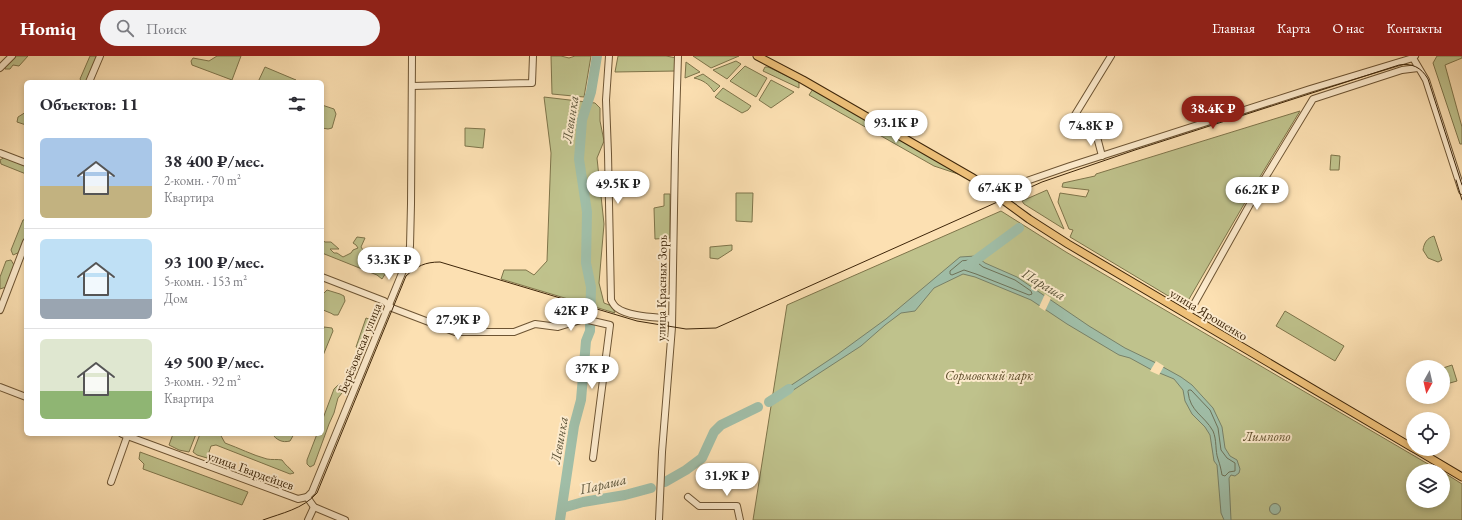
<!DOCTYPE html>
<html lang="ru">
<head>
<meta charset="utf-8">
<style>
  body { margin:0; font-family:"EB Garamond",serif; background:#f2f2f3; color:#2b2b33; height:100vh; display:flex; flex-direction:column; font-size:15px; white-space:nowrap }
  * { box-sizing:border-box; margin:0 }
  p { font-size:13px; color:#7c7c81 }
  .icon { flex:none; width:22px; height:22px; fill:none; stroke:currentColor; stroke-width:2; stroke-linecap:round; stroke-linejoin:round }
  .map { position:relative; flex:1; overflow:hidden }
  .side { position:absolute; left:24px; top:24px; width:300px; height:356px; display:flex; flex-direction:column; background:#fff; border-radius:6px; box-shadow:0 2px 6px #0003 }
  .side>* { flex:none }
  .needle { width:26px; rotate:188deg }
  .tools { position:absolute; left:1406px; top:304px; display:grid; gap:8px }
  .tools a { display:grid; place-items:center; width:44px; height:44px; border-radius:50%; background:#fff; box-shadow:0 2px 6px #0003; font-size:20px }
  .price { position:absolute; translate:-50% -34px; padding:0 9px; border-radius:14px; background:#fff; color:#222; font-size:13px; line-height:26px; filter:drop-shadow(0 1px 2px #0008) }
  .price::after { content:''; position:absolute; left:50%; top:24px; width:12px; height:9px; margin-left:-6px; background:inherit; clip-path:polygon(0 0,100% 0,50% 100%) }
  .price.active { background:#8f2418; color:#fff }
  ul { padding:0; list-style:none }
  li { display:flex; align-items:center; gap:12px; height:100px; padding:0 16px }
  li+li { border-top:1px solid #e1e1e2 }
  li span { display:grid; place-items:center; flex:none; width:112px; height:80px; border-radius:6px; color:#555 }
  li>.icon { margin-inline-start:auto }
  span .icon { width:48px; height:48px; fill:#fffc; stroke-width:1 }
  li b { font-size:17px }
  h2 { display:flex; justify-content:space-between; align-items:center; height:48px; padding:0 16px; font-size:17px }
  header { display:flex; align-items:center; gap:24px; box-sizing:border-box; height:56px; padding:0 20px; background:#8f2418; color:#fff }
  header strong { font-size:19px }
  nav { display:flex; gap:22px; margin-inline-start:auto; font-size:14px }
  .search { width:280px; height:36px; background:#f2f2f3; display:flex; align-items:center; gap:10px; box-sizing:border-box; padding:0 14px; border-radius:22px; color:#7c7c81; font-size:15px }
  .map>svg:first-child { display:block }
</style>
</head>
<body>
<header>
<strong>Homiq</strong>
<div class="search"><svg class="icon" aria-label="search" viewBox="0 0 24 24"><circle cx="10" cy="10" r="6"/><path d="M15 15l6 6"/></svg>Поиск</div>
<nav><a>Главная</a><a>Карта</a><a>О нас</a><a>Контакты</a></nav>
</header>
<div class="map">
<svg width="1462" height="464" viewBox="0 0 1462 464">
  <rect width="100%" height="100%" fill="#fce0b2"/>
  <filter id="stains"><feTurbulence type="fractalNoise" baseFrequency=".005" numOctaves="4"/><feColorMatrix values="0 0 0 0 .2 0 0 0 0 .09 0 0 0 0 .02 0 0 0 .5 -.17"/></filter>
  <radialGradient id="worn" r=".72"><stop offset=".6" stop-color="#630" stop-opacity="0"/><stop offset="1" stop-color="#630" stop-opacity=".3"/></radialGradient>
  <!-- green -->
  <g fill="#bfc28c" stroke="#7e744a">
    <polygon points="13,0 28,0 19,10 13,9 10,13 5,13 5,8"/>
    <polygon points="90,0 98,0 88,25 82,26 80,23"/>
    <polygon points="217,0 241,0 232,24 192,9 191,5 193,2 209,5"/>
    <polygon points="551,0 561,0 569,2 575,0 591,0 584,41 552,38"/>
    <polygon points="618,0 666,0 677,2 677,15 615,16"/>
    <polygon points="693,0 739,0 711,12"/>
    <polygon points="1437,0 1462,0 1462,2 1445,9 1462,71 1462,88 1460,88 1433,7"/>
    <polygon points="736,5 741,8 727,23 713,14"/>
    <polygon points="686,6 700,16 685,22"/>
    <polygon points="745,10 767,22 756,41 730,25"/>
    <polygon points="265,11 296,24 289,26 258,26"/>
    <polygon points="765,11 768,11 798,25 799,27 799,32 763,15"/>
    <path d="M703 18 720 30 714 36C709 28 703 24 694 22Z"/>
    <polygon points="771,24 794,36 771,52 759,44"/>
    <polygon points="723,32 751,50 748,54 742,57 715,41"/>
    <polygon points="813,33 959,117 958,118 934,110 809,39"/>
    <polygon points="544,41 595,47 600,52 600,65 604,85 597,102 604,168 599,227 604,247 612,250 615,257 501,223 504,214 526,214 534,219 547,205 551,97"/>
    <polygon points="322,49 334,53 336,58 332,72 328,73 322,72"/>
    <polygon points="1300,55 1258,124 1185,250 1070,181 1073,174 1069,173 1058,146 1060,137 1086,141 1089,134 1062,131 1063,127 1095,120 1096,118"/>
    <polygon points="26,56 26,69 17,66 18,61"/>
    <polygon points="465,72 485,73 483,92 465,90"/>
    <polygon points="1331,99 1340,100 1339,114 1330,114"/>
    <polygon points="5,101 26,109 26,118 1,108 0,104"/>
    <polygon points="1047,134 1064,173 1024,148 1022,145"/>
    <polygon points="736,137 753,137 752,166 736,165"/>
    <polygon points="664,138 670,138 670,182 655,183 654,152 664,150"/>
    <polygon points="1001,155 1066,196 1440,415 1413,415 1413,445 1443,445 1443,416 1462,428 1462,464 753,464 787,249"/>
    <polygon points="26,163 26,179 20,196 13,199 11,194 23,164"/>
    <path d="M1434 180 1442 204 1438 206 1428 202 1423 194C1424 187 1427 182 1434 180Z"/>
    <path d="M357 181 365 182 361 191 363 194 359 202C368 208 380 205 389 212L382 223 377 219 322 197V184L325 186H331L339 193H330L334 197H337L343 201 351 197 353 194 358 192 356 189 353 187Z"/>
    <polygon points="732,189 732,194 718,203 710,202 710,191"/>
    <polygon points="11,204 14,209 6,231 0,233 0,221 6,205"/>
    <path d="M327 234 340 238 344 240 345 245 338 259H334C330 256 326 256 322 253V239Z"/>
    <polygon points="1285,255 1344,290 1335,305 1276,270"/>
    <polygon points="366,262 369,263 371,266 362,289 360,293 356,291"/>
    <polygon points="324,271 332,272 333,275 322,302 322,279"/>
    <polygon points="1452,309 1457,325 1443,329 1443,312"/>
    <polygon points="339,328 343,330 342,337 338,342 334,357 329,368 314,409 310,411 307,408 307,404 317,378 322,378 322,365 334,333"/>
    <polygon points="173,378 196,378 189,396 179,394 169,389"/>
    <path d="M200 378H220L225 387C239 392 252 399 267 403 272 404 277 403 282 404 286 410 290 412 294 417L290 418 216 389 211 390 207 402 197 399 193 396Z"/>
    <path d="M272 378H294L290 385C282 387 277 384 272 378Z"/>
    <polygon points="140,396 248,436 242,449 143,413 144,408 139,403"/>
  </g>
  <!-- water -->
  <g fill="#a0bea8" stroke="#788168">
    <polygon points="976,200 985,207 1017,221 1089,270 1125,292 1154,306 1181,321 1192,329 1213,352 1222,371 1225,392 1230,400 1237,404 1240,413 1239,417 1235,420 1231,419 1229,422 1231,464 1224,464 1221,457 1217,409 1214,405 1210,379 1205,371 1192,358 1185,345 1183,334 1174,323 1150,313 1130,302 1119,299 1067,268 1031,244 975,221 963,218 934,232 915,255 901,257 885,269 861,290 778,344 778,338 838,298 886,263 960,201"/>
    <circle cx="1275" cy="453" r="5.5"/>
  </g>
  <!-- pier -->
  <g fill="#fce0b2">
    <polygon points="1045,238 1051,242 1045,255 1039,251"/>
    <polygon points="1156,305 1164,310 1159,319 1150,315"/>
  </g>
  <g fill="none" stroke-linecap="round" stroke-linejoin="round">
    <!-- shore -->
    <g stroke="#6e7258" stroke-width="1">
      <polygon points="974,204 983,211 1015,224 1031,235 1032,238 1029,239 976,218 964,214 952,219 950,218 950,215 962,205"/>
      <path d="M1189 334H1191L1210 354 1218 372 1221 394 1227 402 1235 407V415L1229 416 1225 420 1222 419C1221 413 1220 409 1218 403 1215 395 1217 384 1213 375 1204 359 1190 356 1188 336Z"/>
    </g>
    <!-- river -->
    <g stroke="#a0bea8" stroke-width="10">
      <polyline points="969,209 1019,172"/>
      <polyline points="769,346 789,333"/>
      <polyline points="665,426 686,414 702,402 714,376 721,369 758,351"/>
      <polyline points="562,452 583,446 625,439 651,432"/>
      <polyline points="560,464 574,370 581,344 586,285 590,275 591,231 586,207 587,156 579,103 582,64 591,36 597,0"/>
    </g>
    <defs>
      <g id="minor">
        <path d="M609 0 606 44 608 98 611 244C612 246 614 250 617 252 629 261 657 261 672 263"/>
        <polyline points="1413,2 1426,24 1462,135"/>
        <polyline points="0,12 12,0"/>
        <polyline points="89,26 100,0"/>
        <polyline points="412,30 532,27 533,0"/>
        <polyline points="0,97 26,107"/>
        <polyline points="1102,100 1097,81 1090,78 1084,77 1070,67 1111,0"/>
        <polyline points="997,139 1015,129 1070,110 1310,33 1413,2 1415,0"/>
        <polyline points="322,221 384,245 392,252 455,276 514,276 535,268 558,271 584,263 610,269 593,402"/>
        <polyline points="0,254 26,186"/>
        <polyline points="1188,259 1259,132 1313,43 1402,14 1418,12"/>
        <polyline points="0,331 26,341"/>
        <polyline points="122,378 298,443 307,441 312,436 407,205 410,190 411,148 412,0"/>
        <polyline points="111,426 128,378"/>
        <polyline points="307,441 314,451 345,464"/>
        <polyline points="688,441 699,450 737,450 740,464"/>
        <polyline points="308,464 314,451"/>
        <polyline points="659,464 662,396 672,271 675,96 678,0"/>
      </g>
      <g id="major">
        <polyline points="757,0 803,24 973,122 1029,163 1068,188 1413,392"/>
        <polyline points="1415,393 1462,421"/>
      </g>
    </defs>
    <!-- minor casing -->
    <use href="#minor" stroke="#6d5433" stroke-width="8"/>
    <!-- major casing -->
    <use href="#major" stroke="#3d2509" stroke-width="9"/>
    <!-- minor -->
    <use href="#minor" stroke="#fdebcd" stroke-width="6"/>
    <!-- major -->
    <use href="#major" stroke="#eec079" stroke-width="7"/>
    <!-- tram -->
    <g stroke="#3d2509" stroke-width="1">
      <polyline points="1456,124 1462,144"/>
      <path d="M263 464C282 457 303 453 317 437L406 220C417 210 425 206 440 206L637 265 686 273 716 272 1042 126 1135 94 1399 9C1412 7 1421 11 1428 23L1462 129"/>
    </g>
  </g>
  <g text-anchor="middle" stroke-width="4" stroke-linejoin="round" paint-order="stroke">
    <!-- street labels -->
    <g font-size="13" fill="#3d2509" stroke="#fdebcd">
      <text transform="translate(661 232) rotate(-89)" y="5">улица Красных Зорь</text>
      <text transform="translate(1209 258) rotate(31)" y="5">улица Ярошенко</text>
      <text transform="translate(359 292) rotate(-68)" y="5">Берёзовская улица</text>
      <text transform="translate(251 414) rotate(20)" y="5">улица Гвардейцев</text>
    </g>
    <!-- park labels -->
    <g font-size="13" font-style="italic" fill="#5e4c2a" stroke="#fdebcd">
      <text x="989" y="324">Сормовский парк</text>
      <text x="1267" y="385">Лимпопо</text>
    </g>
    <!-- water labels -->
    <g font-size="14" font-style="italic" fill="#5b5339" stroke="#fdebcd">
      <text transform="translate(570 63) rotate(-81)" y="5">Левинка</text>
      <text transform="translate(1044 228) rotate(31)" y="5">Параша</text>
      <text transform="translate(559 384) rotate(-80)" y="5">Левинка</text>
      <text transform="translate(603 428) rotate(-13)" y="5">Параша</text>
    </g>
  </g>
  <rect width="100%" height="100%" filter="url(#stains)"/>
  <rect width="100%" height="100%" fill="url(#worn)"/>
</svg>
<div class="tools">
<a><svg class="needle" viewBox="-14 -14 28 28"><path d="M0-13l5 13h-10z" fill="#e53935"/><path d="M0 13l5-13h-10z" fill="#7c7c81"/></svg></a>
<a><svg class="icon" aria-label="locate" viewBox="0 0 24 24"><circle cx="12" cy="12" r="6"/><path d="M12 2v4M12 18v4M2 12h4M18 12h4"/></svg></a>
<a><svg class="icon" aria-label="layers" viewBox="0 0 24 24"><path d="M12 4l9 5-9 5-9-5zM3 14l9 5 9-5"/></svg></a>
</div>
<b class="price active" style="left:1213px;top:74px">38.4K ₽</b>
<b class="price" style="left:896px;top:88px">93.1K ₽</b>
<b class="price" style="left:1091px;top:91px">74.8K ₽</b>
<b class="price" style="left:618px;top:149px">49.5K ₽</b>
<b class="price" style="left:1000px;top:153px">67.4K ₽</b>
<b class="price" style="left:1257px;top:155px">66.2K ₽</b>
<b class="price" style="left:389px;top:225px">53.3K ₽</b>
<b class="price" style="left:571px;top:276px">42K ₽</b>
<b class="price" style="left:458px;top:285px">27.9K ₽</b>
<b class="price" style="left:592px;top:334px">37K ₽</b>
<b class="price" style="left:727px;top:441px">31.9K ₽</b>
<section class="side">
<h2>Объектов: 11<svg class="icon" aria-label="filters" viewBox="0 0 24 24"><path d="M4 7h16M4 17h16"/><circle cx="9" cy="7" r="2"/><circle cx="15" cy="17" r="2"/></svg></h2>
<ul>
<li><span style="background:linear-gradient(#a9c7e8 60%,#c2b280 0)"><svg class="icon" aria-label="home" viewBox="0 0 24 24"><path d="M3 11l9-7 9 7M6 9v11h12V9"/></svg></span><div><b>38 400 ₽/мес.</b><p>2-комн. · 70 m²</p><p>Квартира</p></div></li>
<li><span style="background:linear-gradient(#bfe0f5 75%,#9aa5b1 0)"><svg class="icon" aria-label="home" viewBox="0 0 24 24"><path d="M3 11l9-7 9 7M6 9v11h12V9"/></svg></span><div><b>93 100 ₽/мес.</b><p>5-комн. · 153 m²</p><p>Дом</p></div></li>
<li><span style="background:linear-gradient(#dfe7d0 65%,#8fb573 0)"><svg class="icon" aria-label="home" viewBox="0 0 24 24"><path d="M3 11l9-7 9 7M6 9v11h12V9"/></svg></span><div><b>49 500 ₽/мес.</b><p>3-комн. · 92 m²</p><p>Квартира</p></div></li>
</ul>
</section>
</div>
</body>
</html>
